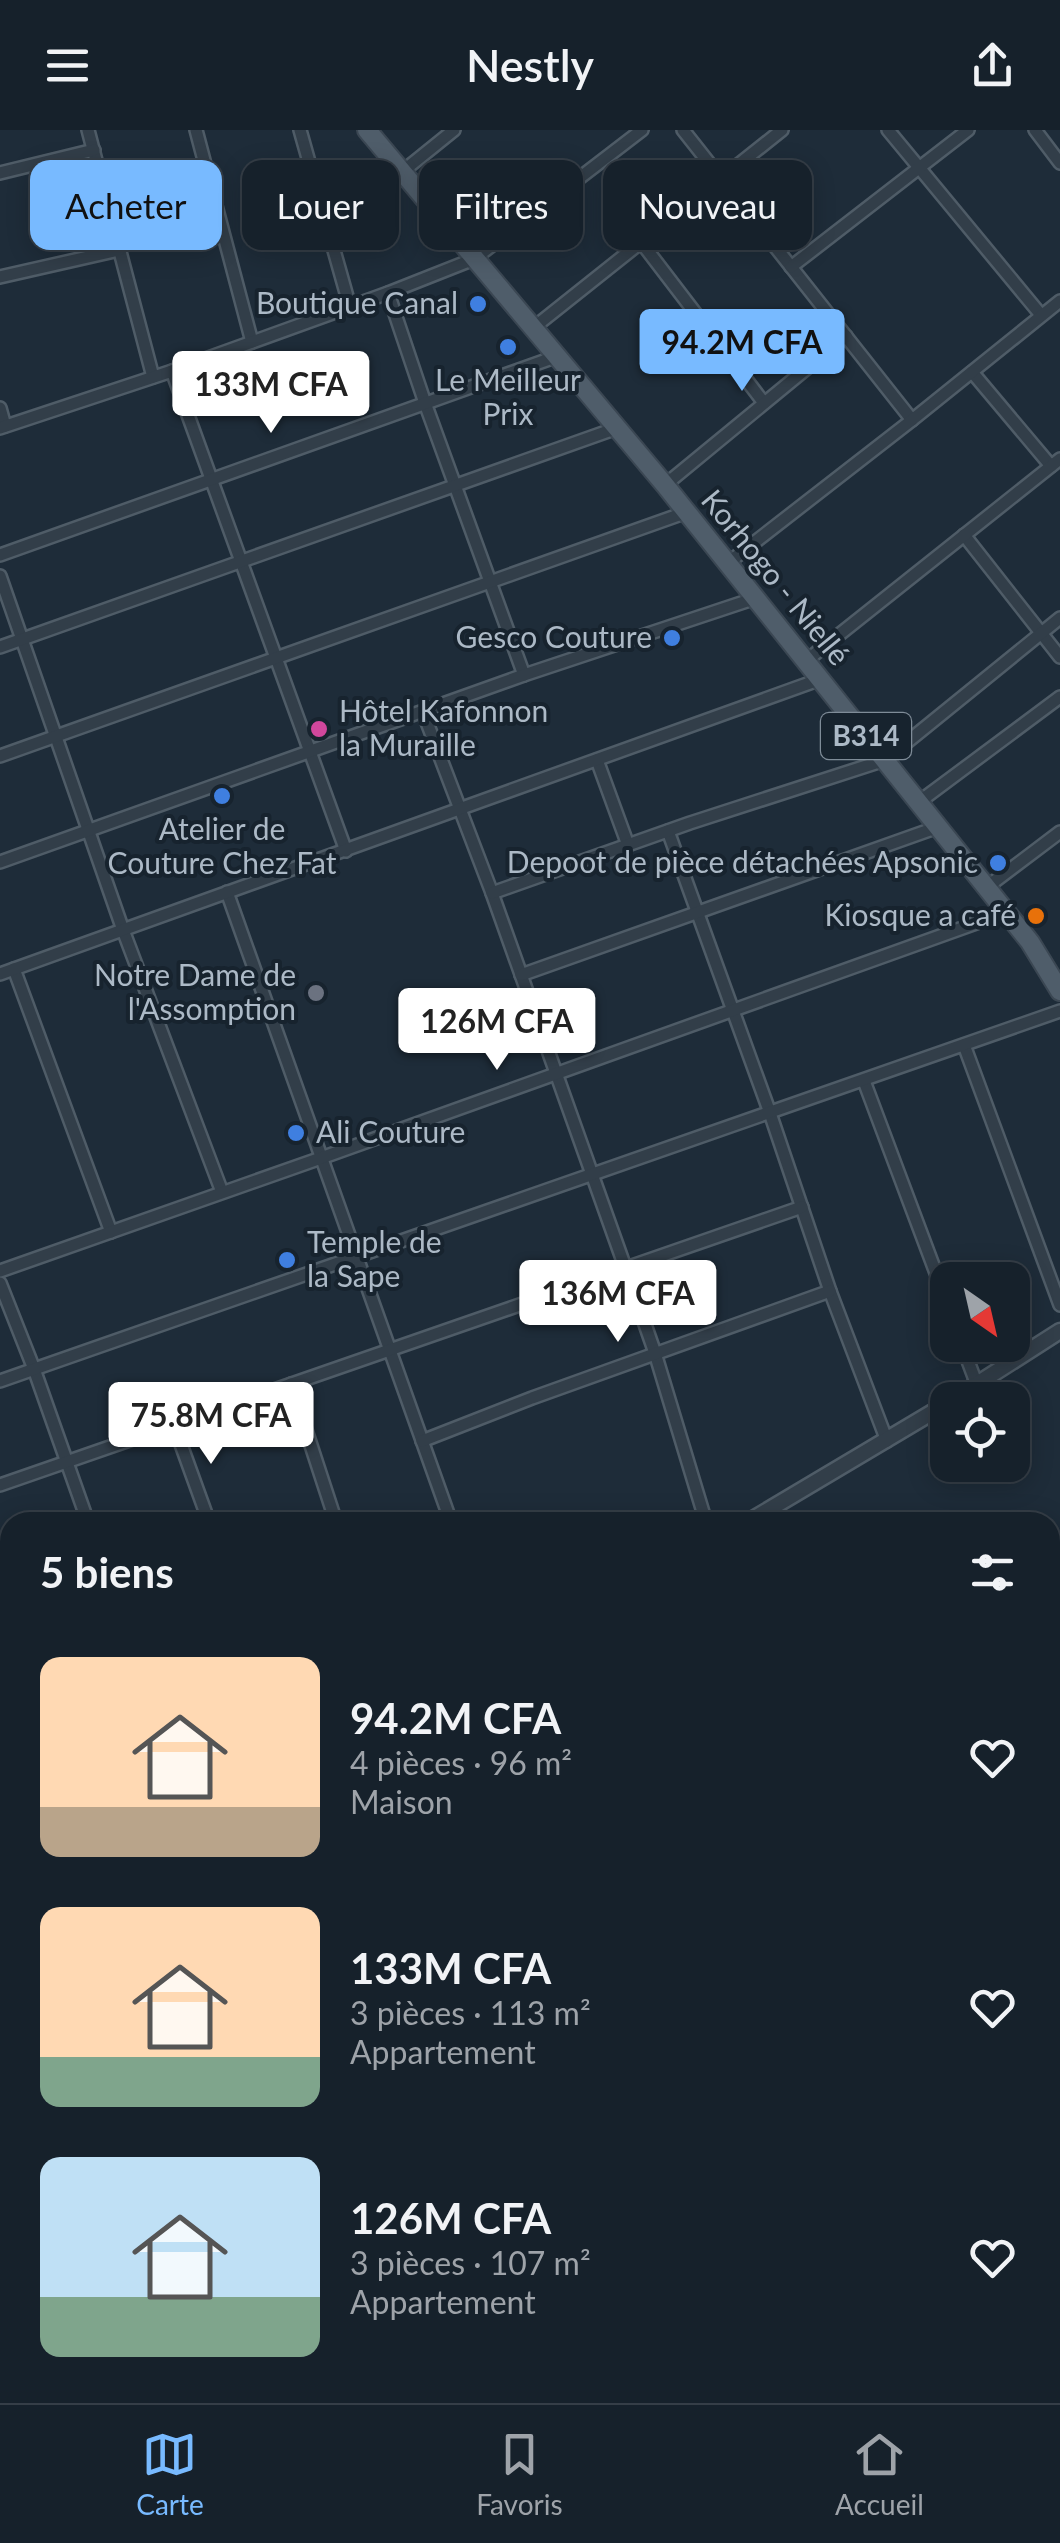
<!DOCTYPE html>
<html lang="fr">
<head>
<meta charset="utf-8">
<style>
  body { margin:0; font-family:Lato,sans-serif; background:#1f2933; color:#f1f3f6; height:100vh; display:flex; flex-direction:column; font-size:38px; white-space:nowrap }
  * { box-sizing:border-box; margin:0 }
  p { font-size:32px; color:#9ea3a9 }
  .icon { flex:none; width:55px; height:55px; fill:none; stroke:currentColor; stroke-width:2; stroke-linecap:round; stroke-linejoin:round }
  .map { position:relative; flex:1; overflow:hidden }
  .drawer { position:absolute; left:0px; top:1382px; width:1060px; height:892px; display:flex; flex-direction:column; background:#16212b; border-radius:30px 30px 0 0; box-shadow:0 5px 25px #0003,0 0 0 2px #353e47 }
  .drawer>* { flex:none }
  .hud { position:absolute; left:30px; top:30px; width:1000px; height:90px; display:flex; gap:20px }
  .needle { width:65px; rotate:146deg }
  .fabs { position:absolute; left:930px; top:1132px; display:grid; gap:20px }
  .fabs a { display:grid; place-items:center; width:100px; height:100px; border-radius:20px; background:#16212b; box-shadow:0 5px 25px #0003,0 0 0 2px #353e47; font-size:50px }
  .price { position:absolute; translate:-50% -85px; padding:0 22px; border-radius:10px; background:#fff; color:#222; font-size:32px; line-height:65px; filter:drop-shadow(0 2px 5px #0008) }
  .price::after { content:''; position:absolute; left:50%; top:60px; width:30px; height:22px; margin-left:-15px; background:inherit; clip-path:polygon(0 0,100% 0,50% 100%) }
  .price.current { background:#78baff; color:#111 }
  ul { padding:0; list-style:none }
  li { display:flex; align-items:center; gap:30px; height:250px; padding:0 40px }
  li span { display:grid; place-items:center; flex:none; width:280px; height:200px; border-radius:20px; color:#555 }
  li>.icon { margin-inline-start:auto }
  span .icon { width:120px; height:120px; fill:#fffc; stroke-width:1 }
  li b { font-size:42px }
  h2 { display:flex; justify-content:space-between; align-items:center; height:120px; padding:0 40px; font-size:42px }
  .pill { padding:0 35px; border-radius:20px; background:#16212b; box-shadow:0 5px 25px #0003,0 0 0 2px #353e47; font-size:35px; line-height:90px }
  .pill.current { background:#78baff; color:#111 }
  header { display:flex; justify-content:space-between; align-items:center; height:130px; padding:0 40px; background:#16212b; font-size:45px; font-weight:600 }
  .tabs { display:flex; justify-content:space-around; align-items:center; height:140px; border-top:2px solid #353e47; background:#16212b; font-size:28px; color:#9ea3a9 }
  .tabs a { display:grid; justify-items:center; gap:5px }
  .tabs .current { color:#78baff }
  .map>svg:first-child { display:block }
</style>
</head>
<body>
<header><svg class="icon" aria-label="menu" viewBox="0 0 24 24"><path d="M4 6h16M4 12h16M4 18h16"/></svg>Nestly<svg class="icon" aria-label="share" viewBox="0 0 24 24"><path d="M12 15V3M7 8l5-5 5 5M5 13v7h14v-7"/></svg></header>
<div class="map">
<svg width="1060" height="2273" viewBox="0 0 1060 2273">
  <rect width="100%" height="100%" fill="#1e2c39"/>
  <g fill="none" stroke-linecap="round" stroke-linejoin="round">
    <defs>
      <g id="minor">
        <polyline points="88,0 153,247"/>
        <polyline points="196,0 252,212"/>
        <polyline points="300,0 350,177"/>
        <polyline points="683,0 912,290"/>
        <polyline points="888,0 1041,185"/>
        <polyline points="1035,0 1060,33"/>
        <polyline points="402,42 454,0"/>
        <polyline points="0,43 94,20"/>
        <polyline points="641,112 764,273"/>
        <polyline points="791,137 968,0"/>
        <polyline points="0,147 119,120"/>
        <polyline points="388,163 425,273 524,545"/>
        <polyline points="532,199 782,0"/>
        <polyline points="172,241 346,721"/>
        <polyline points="972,242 1051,336"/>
        <polyline points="0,278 5,296"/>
        <polyline points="0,298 172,241 388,163 474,129 642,0"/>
        <polyline points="665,355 846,206"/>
        <polyline points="964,405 1060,527"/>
        <polyline points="0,425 555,227"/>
        <polyline points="728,433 912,290 1060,171"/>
        <polyline points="0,446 123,800 222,1062"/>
        <polyline points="0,517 617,298"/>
        <polyline points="806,531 1060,329"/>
        <polyline points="423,582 492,763 625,1137 655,1223 706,1392"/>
        <polyline points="0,626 687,382"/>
        <polyline points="597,630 628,715"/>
        <polyline points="919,672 1060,567"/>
        <polyline points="668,701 770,983 830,1161 887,1311"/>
        <polyline points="0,732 524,545 756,468"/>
        <polyline points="987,757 1060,702"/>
        <polyline points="227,762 451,1392"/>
        <polyline points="492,763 690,693 885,630 1060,488"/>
        <polyline points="14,839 111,1102"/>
        <polyline points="0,844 821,549"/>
        <polyline points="521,845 938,697"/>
        <polyline points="964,915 1060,1175"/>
        <polyline points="864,951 948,1175"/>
        <polyline points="0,1141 321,1028 1007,782"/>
        <polyline points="0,1153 34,1239 88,1392"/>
        <polyline points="962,1215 977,1255"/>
        <polyline points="0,1251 1060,881"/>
        <polyline points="291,1254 336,1392"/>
        <polyline points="174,1295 209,1392"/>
        <polyline points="422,1311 532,1268 830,1161"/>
        <polyline points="0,1355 802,1077"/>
        <polyline points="0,1456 10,1452"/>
        <polyline points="0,1555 10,1551"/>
        <polyline points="0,1653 10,1650"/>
        <polyline points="1050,1687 1060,1681"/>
        <polyline points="0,1892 10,1910"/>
        <polyline points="1050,1929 1060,1945"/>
        <polyline points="1050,2163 1060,2158"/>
        <polyline points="0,2177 10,2194"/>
        <polyline points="1050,2200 1060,2212"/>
        <polyline points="51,2265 57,2273"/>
        <polyline points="232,2265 237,2273"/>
        <polyline points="910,2265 914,2273"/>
        <polyline points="82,2273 95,2265"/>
      </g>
      <g id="tertiary">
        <polyline points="952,1270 1060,1201"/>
        <polyline points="748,1392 948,1273"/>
        <polyline points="0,1796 10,1790"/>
      </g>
      <polyline id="primary" points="367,0 665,355 1030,812 1060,861"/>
    </defs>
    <!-- minor casing -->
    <use href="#minor" stroke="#4f5c67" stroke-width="16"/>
    <!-- tertiary casing -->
    <use href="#tertiary" stroke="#4f5c67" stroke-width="19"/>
    <!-- primary casing -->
    <use href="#primary" stroke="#3b4753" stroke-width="22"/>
    <!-- minor -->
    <use href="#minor" stroke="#323e49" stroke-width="11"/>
    <!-- tertiary -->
    <use href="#tertiary" stroke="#323e49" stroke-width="14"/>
    <!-- primary -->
    <use href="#primary" stroke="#4f5d6a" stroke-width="18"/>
  </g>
  <!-- markers -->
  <g fill="#3f7fe0" stroke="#17232e" stroke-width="4">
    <circle cx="478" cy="174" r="10"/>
    <circle cx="508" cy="217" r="10"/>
    <circle cx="672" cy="508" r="10"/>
    <circle cx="222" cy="666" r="10"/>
    <circle cx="998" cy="733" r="10"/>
    <circle cx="296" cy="1003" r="10"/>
    <circle cx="287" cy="1130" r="10"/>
  </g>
  <circle fill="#d1479c" stroke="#17232e" stroke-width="4" cx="319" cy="599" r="10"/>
  <circle fill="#e8710a" stroke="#17232e" stroke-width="4" cx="1036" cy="786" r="10"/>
  <circle fill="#6b7280" stroke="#17232e" stroke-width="4" cx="316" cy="863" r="10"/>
  <g text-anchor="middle" stroke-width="8" stroke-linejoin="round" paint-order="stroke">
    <!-- shield labels -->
    <rect fill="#17232e" stroke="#7f8c98" stroke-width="2.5" x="821" y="583" width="90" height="46" rx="8"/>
    <g font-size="28" font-weight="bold" fill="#acb9c6">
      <text x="866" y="616">B314</text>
    </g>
    <!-- poi labels -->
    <g font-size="30" fill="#acb9c6" stroke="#17232e" text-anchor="end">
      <text x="458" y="184">Boutique Canal</text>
      <text x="508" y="261" text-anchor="middle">Le Meilleur<tspan x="508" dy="34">Prix</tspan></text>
      <text x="652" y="518">Gesco Couture</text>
      <text x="339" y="592" text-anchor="start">Hôtel Kafonnon<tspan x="339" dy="34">la Muraille</tspan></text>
      <text x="222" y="710" text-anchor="middle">Atelier de<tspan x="222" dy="34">Couture Chez Fat</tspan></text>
      <text x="978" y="743">Depoot de pièce détachées Apsonic</text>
      <text x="1016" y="796">Kiosque a café</text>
      <text x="296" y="856">Notre Dame de<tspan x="296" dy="34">l'Assomption</tspan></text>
      <text x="316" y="1013" text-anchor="start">Ali Couture</text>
      <text x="307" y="1123" text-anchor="start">Temple de<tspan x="307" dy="34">la Sape</tspan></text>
    </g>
    <!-- street labels -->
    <g font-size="30" fill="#acb9c6" stroke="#17232e">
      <text transform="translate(775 448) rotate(51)" y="10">Korhogo - Niellé</text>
    </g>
  </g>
</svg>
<div class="fabs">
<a><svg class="needle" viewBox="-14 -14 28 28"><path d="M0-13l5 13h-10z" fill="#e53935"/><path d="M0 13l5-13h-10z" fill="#9ea3a9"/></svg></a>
<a><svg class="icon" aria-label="locate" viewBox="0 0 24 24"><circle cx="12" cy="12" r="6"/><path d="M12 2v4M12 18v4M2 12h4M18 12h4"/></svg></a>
</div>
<b class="price current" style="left:742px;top:264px">94.2M CFA</b>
<b class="price" style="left:271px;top:306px">133M CFA</b>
<b class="price" style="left:497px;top:943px">126M CFA</b>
<b class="price" style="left:618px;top:1215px">136M CFA</b>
<b class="price" style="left:211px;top:1337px">75.8M CFA</b>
<div class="hud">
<a class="pill current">Acheter</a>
<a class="pill">Louer</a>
<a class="pill">Filtres</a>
<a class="pill">Nouveau</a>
</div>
<section class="drawer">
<h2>5 biens<svg class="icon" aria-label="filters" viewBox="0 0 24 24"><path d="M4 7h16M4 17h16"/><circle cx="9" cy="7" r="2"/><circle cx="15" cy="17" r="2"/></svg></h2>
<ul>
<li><span style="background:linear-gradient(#ffd9b3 75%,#b9a48a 0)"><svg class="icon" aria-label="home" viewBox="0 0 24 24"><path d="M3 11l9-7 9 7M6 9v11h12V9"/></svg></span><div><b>94.2M CFA</b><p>4 pièces · 96 m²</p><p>Maison</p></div><svg class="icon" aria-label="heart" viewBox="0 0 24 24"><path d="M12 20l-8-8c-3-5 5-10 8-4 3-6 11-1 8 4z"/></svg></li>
<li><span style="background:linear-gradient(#ffd9b3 75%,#7fa58c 0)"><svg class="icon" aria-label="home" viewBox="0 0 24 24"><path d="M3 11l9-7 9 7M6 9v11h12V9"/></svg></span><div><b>133M CFA</b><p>3 pièces · 113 m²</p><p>Appartement</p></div><svg class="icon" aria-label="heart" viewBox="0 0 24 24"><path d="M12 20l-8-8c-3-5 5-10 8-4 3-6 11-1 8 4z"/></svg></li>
<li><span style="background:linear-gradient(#bfe0f5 70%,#7fa58c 0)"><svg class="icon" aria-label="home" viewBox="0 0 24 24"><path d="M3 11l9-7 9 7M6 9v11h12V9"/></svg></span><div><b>126M CFA</b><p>3 pièces · 107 m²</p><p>Appartement</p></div><svg class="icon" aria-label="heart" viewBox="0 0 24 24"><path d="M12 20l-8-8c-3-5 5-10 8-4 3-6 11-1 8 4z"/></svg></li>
</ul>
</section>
</div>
<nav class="tabs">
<a class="current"><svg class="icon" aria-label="map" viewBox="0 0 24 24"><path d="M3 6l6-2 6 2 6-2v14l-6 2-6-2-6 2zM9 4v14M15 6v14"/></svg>Carte</a>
<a><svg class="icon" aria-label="saved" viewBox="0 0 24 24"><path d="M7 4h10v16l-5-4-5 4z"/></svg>Favoris</a>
<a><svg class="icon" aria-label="home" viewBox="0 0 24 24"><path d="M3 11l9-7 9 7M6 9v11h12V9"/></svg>Accueil</a>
</nav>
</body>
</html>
